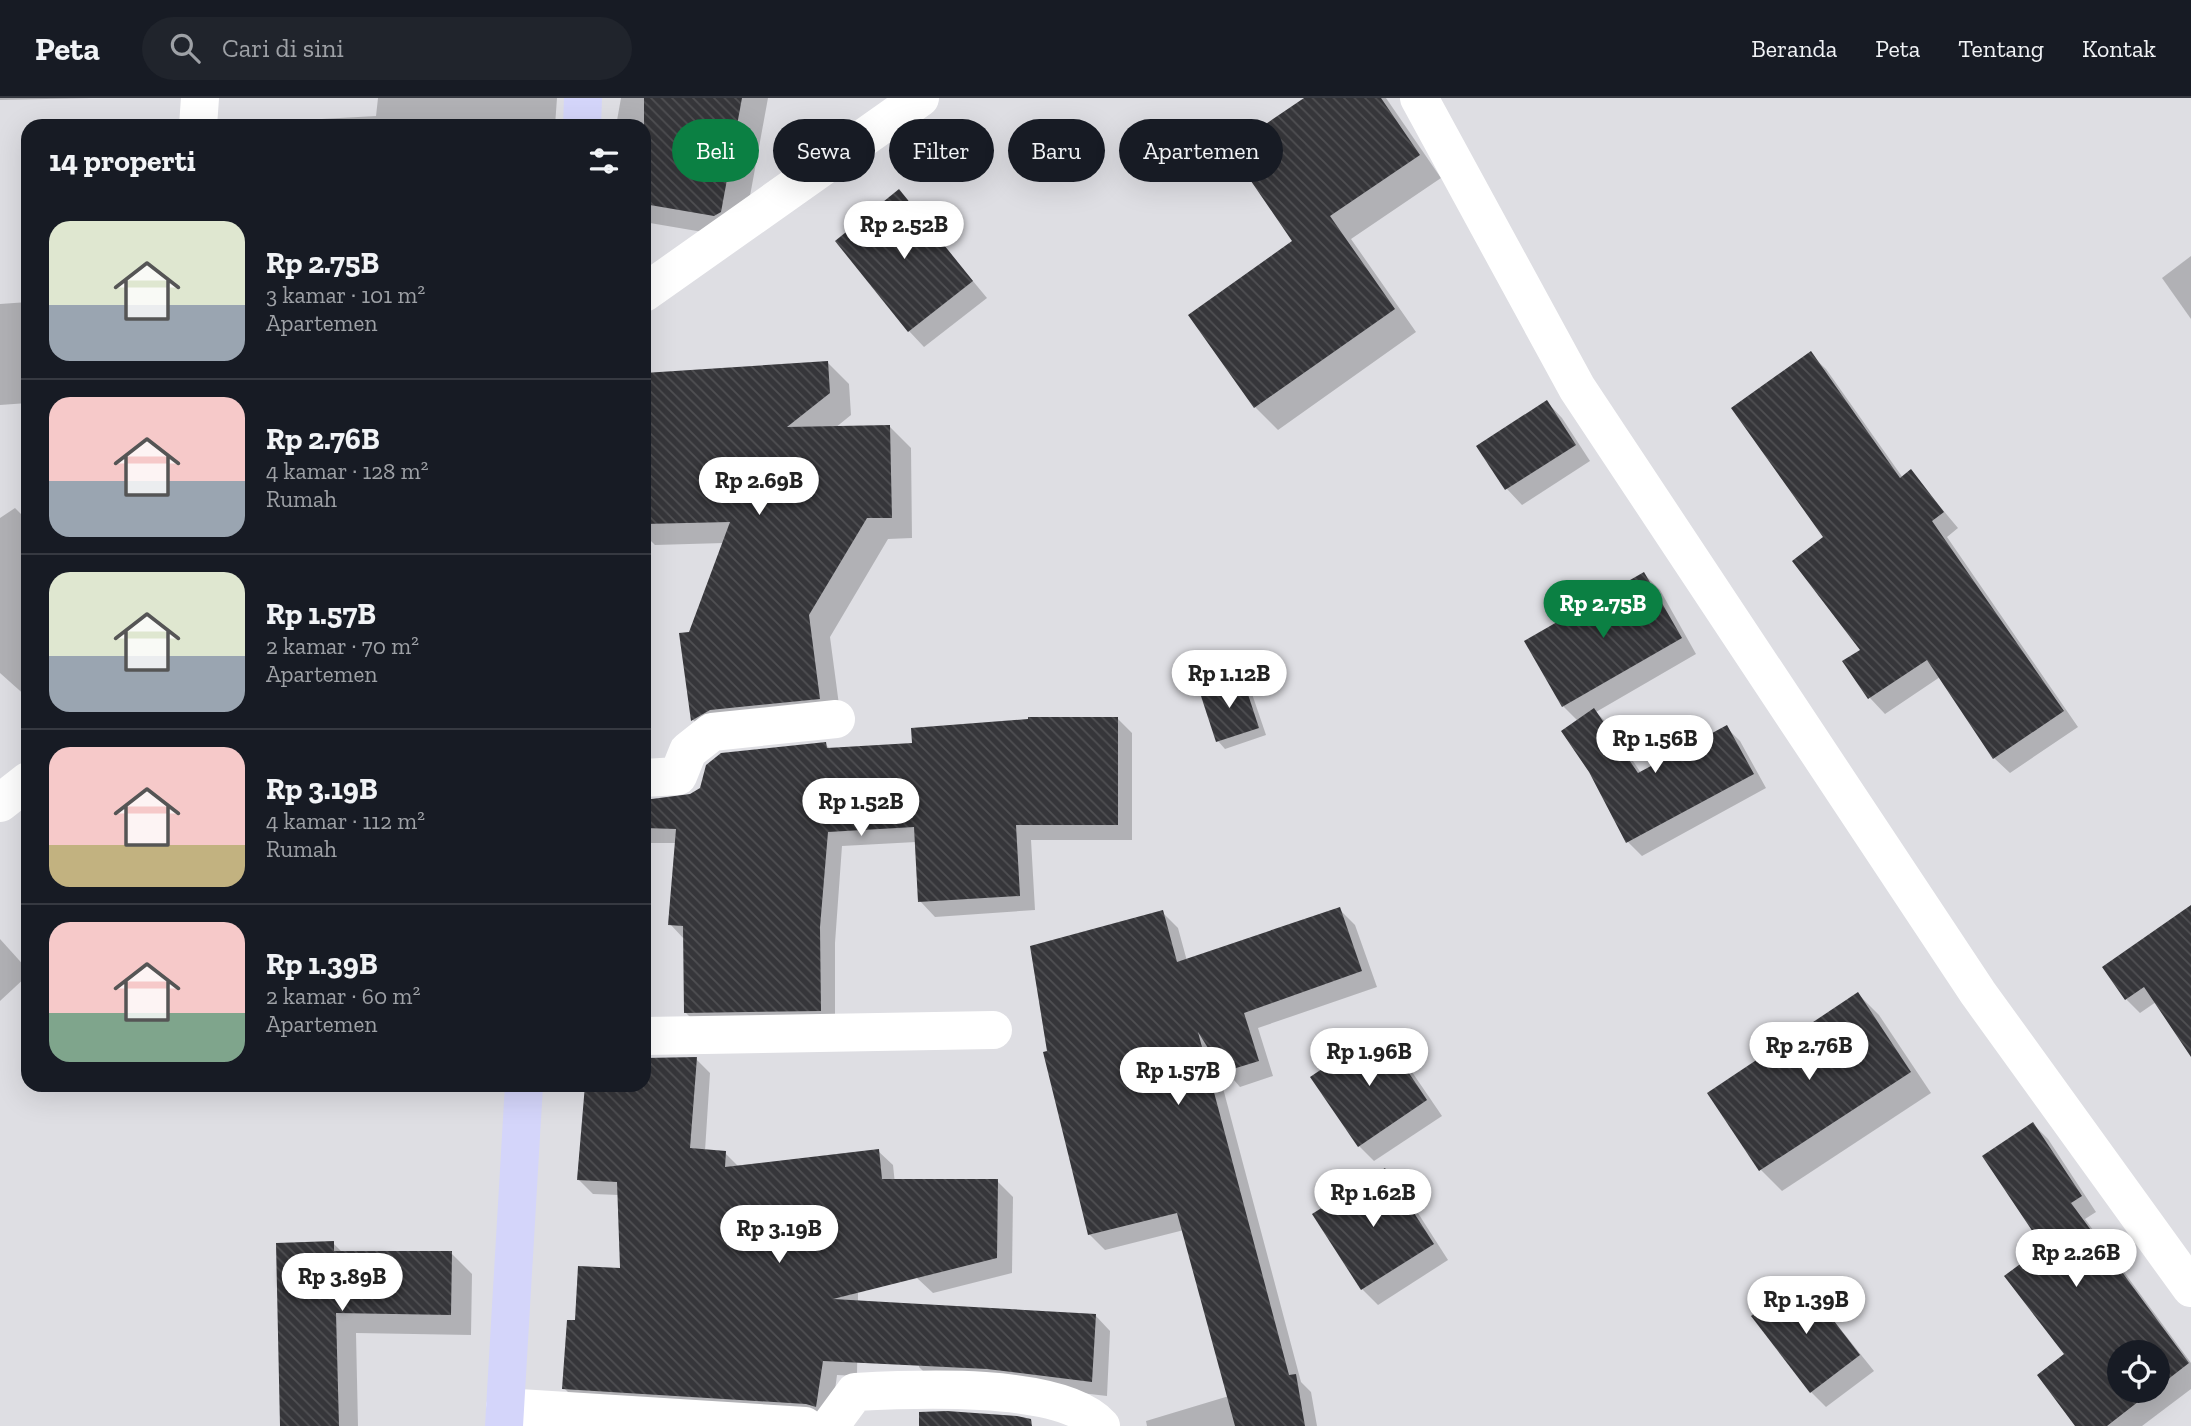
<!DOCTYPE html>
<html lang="id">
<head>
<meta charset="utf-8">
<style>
  body { margin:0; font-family:"Zilla Slab",serif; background:#20242c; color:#f1f3f6; height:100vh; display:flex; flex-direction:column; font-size:26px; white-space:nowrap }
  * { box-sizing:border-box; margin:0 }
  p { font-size:23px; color:#9ea1a6 }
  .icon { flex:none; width:38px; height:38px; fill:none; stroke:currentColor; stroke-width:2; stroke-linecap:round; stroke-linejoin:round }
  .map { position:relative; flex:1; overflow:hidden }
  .panel { position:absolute; left:21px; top:21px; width:630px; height:973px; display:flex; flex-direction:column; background:#171b24; border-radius:21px; box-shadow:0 7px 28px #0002 }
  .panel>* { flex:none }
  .hud { position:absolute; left:672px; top:21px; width:665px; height:63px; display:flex; gap:14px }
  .tools { position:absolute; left:2107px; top:1242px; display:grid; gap:14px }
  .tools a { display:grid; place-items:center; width:63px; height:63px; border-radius:50%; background:#171b24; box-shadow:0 7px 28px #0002; font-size:35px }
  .price { position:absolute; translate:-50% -60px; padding:0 16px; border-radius:24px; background:#fff; color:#222; font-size:23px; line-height:46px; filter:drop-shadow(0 2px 4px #0008) }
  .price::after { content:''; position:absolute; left:50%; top:42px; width:21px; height:16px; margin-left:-10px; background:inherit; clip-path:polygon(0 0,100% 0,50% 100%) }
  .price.selected { background:#0b8043; color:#fff }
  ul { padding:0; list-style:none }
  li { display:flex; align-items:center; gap:21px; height:175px; padding:0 28px }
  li+li { border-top:2px solid #363941 }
  li span { display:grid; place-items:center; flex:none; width:196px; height:140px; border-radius:21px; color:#555 }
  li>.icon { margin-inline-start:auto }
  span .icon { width:84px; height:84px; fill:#fffc; stroke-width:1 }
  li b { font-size:30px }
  h2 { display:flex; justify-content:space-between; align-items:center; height:84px; padding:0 28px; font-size:30px }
  .chip { padding:0 24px; border-radius:32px; background:#171b24; box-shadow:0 7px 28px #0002; font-size:24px; line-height:63px }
  .chip.selected { background:#0b8043; color:#fff }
  header { display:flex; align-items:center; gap:42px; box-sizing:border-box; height:98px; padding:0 35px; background:#171b24; border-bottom:2px solid #363941 }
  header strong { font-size:33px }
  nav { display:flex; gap:38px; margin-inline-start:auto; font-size:24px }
  .search { width:490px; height:63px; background:#20242c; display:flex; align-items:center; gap:18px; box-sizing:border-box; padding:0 24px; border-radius:38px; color:#9ea1a6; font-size:26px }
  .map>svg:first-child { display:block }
</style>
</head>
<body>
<header>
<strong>Peta</strong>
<div class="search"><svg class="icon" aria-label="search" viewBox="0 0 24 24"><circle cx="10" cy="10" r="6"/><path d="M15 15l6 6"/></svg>Cari di sini</div>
<nav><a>Beranda</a><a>Peta</a><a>Tentang</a><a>Kontak</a></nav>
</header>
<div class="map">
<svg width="2191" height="1328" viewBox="0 0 2191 1328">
  <defs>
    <pattern id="building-back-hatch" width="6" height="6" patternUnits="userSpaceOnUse" patternTransform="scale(1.75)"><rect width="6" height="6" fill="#36363a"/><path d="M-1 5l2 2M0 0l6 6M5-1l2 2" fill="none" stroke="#505053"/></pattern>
  </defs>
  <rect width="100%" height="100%" fill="#dedee3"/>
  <!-- shadow -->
  <g fill="#0003" fill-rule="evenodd">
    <polygon points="0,0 93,0 0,2"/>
    <polygon points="378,0 557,0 555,28 267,28 267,24 376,18"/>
    <polygon points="621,0 768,0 743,136 738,140 644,124 644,28 616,28"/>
    <polygon points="1307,0 1386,0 1441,80 1351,141 1416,234 1278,332 1255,309 1190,217 1294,144"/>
    <polygon points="899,94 987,200 924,249 909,233"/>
    <polygon points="24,111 28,111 28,171 23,165"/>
    <polygon points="2191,158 2191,221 2162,180"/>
    <polygon points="28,204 28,305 0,307 0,206"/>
    <polygon points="1810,256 1826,271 1903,380 1911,374 1958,430 1947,439 2078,629 2010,675 1994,660 1940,579 1885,616 1870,600 1845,564 1862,552 1826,439"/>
    <polygon points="828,265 849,286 851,317 835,330 889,328 911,350 912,440 888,441 830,539 841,622 714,643 693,622 690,535 724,445 655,447 644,436 644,277"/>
    <polygon points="1547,304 1562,320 1590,363 1522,407 1507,391 1479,348"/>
    <polygon points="15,410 28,423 28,600 0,575 0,420"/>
    <polygon points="1644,476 1660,492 1696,556 1596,614 1608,626 1641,675 1726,629 1740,643 1766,690 1642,758 1628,744 1578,623 1563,608"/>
    <polygon points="1242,583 1250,590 1266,637 1225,651 1218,643"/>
    <polygon points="1117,620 1132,635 1132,742 1031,742 1035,812 935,819 920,803 916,744 842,748 835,845 835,928 701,930 686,915 685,842 670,826 677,745 644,745 644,703 680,701 825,646 831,652 914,647"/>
    <polygon points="2191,809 2191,956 2156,904 2140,915 2126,901"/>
    <polygon points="1339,811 1355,827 1377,889 1258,930 1273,978 1240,989 1215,960 1301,1284 1311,1294 1317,1328 1147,1328 1146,1323 1229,1298 1184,1132 1105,1152 1089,1136 1162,814 1178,830 1187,863"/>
    <polygon points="0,841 28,872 28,877 0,903"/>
    <polygon points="1858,896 1879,917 1931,995 1782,1093 1761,1072"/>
    <polygon points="1380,934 1395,949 1442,1018 1374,1063 1359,1048"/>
    <polygon points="696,961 710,975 705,1053 725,1055 739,1069 878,1053 893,1067 898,1115 859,1116 857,1278 837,1277 831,1323 579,1305 564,1290 577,1224 622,1172 619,1097 593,1096 578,1081 586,987 644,987 644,962"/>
    <path d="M2033 1026 2048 1041 2096 1114 2085 1121 2191 1265V1291L2142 1328H2077L2045 1150ZM2119 1255H2158V1293H2119Z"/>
    <polygon points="1385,1072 1400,1087 1448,1162 1378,1207 1362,1191"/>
    <polygon points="997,1083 1013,1099 1012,1175 933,1195 917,1180"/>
    <polygon points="333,1145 343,1155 451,1155 472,1176 471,1237 356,1235 358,1328 282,1328"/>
    <polygon points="1801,1182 1874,1273 1826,1309 1811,1294"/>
    <polygon points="918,1207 1095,1217 1110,1233 1107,1298 1003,1286 935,1285 919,1269"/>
  </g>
  <!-- building -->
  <g fill="url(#building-back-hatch)">
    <polygon points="644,0 742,0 721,114 714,118 644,106"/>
    <polygon points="1304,0 1381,0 1420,57 1330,118 1395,211 1254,310 1188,217 1292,143 1229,51"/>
    <polygon points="899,91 973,183 908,234 835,143"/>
    <polygon points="1811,253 1900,380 1911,371 1944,414 1932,423 2064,613 1993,661 1927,562 1868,601 1842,563 1860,552 1792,463 1823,439 1731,310"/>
    <polygon points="828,263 830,295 787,329 890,327 892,420 867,420 809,517 820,601 710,612 691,623 679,535 689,534 730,424 644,426 644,275"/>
    <polygon points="1547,302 1576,347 1505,392 1476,348"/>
    <polygon points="1644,474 1682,540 1562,609 1524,543"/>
    <polygon points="1243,581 1259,630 1216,644 1200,595"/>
    <polygon points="1594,610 1638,675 1727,627 1754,676 1626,745 1589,674 1561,633"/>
    <polygon points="1028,619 1118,619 1118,727 1016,727 1020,798 918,804 914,729 828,734 820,829 821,913 684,915 683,828 668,827 676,731 644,730 644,702 690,696 700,690 706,667 721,655 826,644 827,650 912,645 911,630 1028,621"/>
    <polygon points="2191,807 2191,959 2144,889 2125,902 2102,869"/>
    <polygon points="1340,809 1362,873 1244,915 1259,963 1223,974 1198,934 1289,1277 1296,1276 1305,1328 1235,1328 1177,1115 1088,1137 1043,954 1047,953 1030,848 1163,812 1177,864"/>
    <polygon points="1858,894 1911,974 1759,1073 1707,995"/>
    <polygon points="1380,932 1427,1002 1358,1049 1310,979"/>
    <polygon points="697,959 690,1050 726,1053 725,1069 879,1051 882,1081 998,1081 997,1160 833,1201 1096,1216 1092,1284 987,1271 823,1263 816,1309 806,1306 562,1291 567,1222 575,1222 578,1168 620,1170 617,1084 577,1082 585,987 644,987 644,960"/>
    <polygon points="2033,1024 2082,1098 2071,1105 2189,1265 2158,1289 2158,1255 2119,1255 2119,1293 2152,1293 2107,1328 2075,1328 2037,1277 2064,1256 2004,1178 2043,1149 1982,1058"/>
    <polygon points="1385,1070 1434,1146 1361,1192 1312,1116"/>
    <polygon points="334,1143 334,1153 452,1153 451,1217 336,1215 339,1328 280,1328 276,1145"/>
    <polygon points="1801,1180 1860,1257 1810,1295 1751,1218"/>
    <polygon points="947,1313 1017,1318 1031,1321 1032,1328 919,1328 919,1314"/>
  </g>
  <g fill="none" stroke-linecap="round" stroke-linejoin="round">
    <!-- street -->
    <g stroke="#fff" stroke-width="38">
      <polyline points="1419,0 1577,290 1978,895 2191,1190"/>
      <polyline points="198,28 200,0"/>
      <polyline points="644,195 920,0"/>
      <polyline points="644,680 678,678 688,653 712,634 836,621"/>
      <polyline points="0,705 28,683"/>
      <polyline points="644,938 993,932"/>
      <polyline points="505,1309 805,1328"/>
      <path d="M830 1328 855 1294C912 1291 1061 1283 1101 1328"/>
    </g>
    <!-- primary -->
    <g stroke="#d4d5fa" stroke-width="38">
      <polyline points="582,28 583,0"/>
      <polyline points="504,1328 524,987"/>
    </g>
  </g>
</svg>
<div class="tools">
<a><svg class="icon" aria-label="locate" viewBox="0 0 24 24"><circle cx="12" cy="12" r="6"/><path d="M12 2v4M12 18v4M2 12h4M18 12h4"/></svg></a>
</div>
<b class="price" style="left:904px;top:163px">Rp 2.52B</b>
<b class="price" style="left:759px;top:419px">Rp 2.69B</b>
<b class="price selected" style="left:1603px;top:542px">Rp 2.75B</b>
<b class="price" style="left:1229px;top:612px">Rp 1.12B</b>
<b class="price" style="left:1655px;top:677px">Rp 1.56B</b>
<b class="price" style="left:861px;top:740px">Rp 1.52B</b>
<b class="price" style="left:1809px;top:984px">Rp 2.76B</b>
<b class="price" style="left:1369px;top:990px">Rp 1.96B</b>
<b class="price" style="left:1178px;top:1009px">Rp 1.57B</b>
<b class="price" style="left:1373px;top:1131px">Rp 1.62B</b>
<b class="price" style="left:779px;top:1167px">Rp 3.19B</b>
<b class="price" style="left:2076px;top:1191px">Rp 2.26B</b>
<b class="price" style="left:342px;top:1215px">Rp 3.89B</b>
<b class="price" style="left:1806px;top:1238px">Rp 1.39B</b>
<div class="hud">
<a class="chip selected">Beli</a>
<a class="chip">Sewa</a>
<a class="chip">Filter</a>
<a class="chip">Baru</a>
<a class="chip">Apartemen</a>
</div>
<section class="panel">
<h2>14 properti<svg class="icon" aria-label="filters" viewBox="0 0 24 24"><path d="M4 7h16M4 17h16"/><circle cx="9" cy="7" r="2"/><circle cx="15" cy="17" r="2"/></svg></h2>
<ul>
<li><span style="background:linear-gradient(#dfe7d0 60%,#9aa5b1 0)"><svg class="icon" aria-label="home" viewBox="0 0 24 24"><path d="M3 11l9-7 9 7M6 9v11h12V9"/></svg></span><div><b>Rp 2.75B</b><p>3 kamar · 101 m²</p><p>Apartemen</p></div></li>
<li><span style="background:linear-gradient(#f6c9c9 60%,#9aa5b1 0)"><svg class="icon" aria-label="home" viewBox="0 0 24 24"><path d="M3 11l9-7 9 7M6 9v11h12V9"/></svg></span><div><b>Rp 2.76B</b><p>4 kamar · 128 m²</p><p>Rumah</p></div></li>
<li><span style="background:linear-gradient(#dfe7d0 60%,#9aa5b1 0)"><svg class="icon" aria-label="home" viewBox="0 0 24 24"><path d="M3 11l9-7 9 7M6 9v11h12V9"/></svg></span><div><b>Rp 1.57B</b><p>2 kamar · 70 m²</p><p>Apartemen</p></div></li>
<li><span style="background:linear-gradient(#f6c9c9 70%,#c2b280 0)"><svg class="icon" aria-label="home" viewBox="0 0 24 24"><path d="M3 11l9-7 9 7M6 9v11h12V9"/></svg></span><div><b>Rp 3.19B</b><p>4 kamar · 112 m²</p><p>Rumah</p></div></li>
<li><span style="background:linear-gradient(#f6c9c9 65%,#7fa58c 0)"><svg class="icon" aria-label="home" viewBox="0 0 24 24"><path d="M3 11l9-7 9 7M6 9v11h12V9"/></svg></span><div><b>Rp 1.39B</b><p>2 kamar · 60 m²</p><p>Apartemen</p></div></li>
</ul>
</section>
</div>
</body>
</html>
